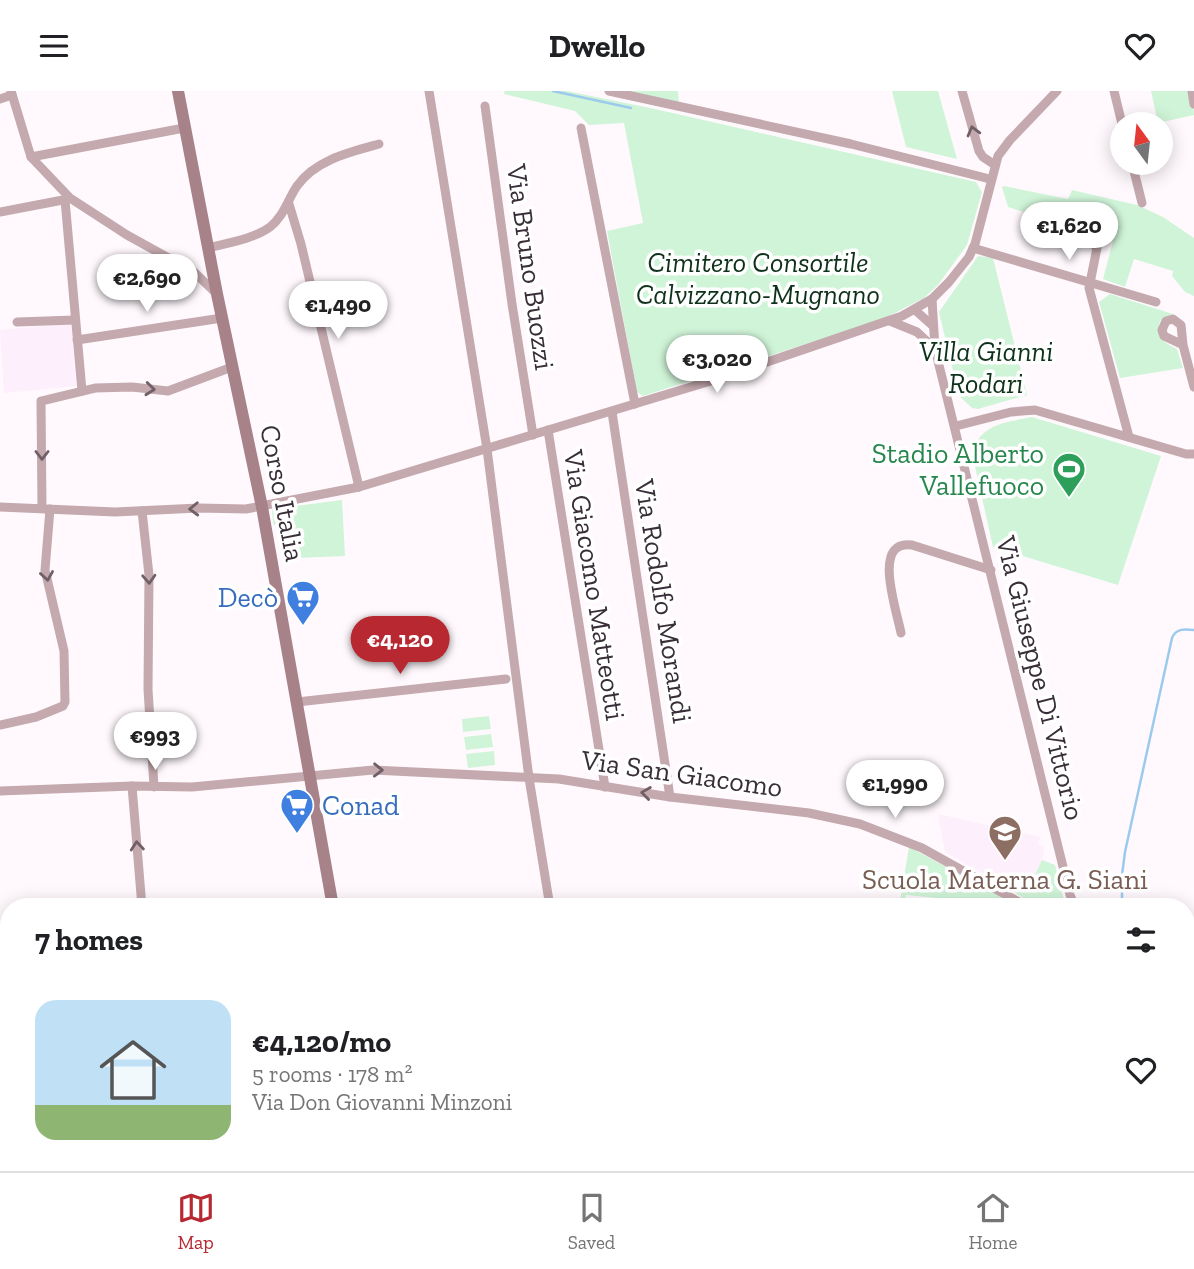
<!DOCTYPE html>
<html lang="en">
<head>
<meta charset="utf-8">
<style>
  body { margin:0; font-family:"Zilla Slab",serif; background:#f6f6f6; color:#202124; height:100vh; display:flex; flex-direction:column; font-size:26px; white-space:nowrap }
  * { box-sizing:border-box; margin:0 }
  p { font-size:23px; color:#757577 }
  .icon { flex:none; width:38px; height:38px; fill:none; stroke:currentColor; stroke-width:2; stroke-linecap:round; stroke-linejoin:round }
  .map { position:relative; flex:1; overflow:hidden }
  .details { position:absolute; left:0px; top:807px; width:1195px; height:275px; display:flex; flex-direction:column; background:#fff; border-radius:28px 28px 0 0; box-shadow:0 4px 18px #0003 }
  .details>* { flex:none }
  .needle { width:46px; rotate:345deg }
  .controls { position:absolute; left:1110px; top:21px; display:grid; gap:14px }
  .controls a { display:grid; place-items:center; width:63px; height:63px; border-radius:50%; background:#fff; box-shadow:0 4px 18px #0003; font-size:35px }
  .price { position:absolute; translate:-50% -60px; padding:0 16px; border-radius:24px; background:#fff; color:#222; font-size:23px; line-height:46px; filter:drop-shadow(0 2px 4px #0008) }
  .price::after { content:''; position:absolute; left:50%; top:42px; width:21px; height:16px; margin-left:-10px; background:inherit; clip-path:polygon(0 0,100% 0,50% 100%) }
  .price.selected { background:#b82831; color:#fff }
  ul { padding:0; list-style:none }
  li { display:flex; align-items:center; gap:21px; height:175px; padding:0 35px }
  li span { display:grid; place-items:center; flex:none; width:196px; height:140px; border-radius:21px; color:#555 }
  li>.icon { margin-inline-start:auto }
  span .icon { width:84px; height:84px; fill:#fffc; stroke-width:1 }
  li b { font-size:30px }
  h2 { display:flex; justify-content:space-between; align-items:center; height:84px; padding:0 35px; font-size:30px }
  header { display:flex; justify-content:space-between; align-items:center; height:91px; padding:0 35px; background:#fff; font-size:32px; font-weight:700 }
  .tab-bar { display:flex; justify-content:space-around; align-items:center; height:98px; border-top:2px solid #e0e0e0; background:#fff; font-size:19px; color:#757577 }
  .tab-bar a { display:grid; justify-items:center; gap:4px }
  .tab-bar .selected { color:#b82831 }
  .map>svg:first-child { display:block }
</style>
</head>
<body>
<header><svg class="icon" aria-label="menu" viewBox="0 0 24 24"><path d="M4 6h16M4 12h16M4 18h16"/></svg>Dwello<svg class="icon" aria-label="heart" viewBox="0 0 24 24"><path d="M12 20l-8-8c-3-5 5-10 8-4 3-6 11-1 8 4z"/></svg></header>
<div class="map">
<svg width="1194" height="1080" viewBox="0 0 1194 1080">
  <rect width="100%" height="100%" fill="#fff9fe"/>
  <!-- built -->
  <g fill="#fdeffb">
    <polygon points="71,232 76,295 4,302 0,239"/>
    <polygon points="938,723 1040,746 1038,753 1044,756 1042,769 1055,774 1065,813 1062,815 1038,815 945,761"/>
    <polygon points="914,1073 1040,1073 1038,1080 906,1080"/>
  </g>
  <!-- green -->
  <g fill="#d0f4d8">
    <polygon points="505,0 567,0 655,18 976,91 982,101 967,154 938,194 924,207 881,229 643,305 637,301 607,140 643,132 624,32 589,34 575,20 504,3"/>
    <polygon points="628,0 678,0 679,12"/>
    <polygon points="892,0 938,0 957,68 906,56"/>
    <polygon points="1151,0 1192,0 1194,24 1158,32"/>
    <polygon points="1004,95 1068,108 1072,99 1137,114 1163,126 1194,147 1194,205 1185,201 1172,185 1173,180 1134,168 1125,196 1103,188 1113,150 1008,116 1002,96"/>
    <polygon points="978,165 993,167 1027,304 978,318 972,317 959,305 939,221"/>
    <path d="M1110 203 1173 223 1160 230C1156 246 1164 252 1177 258L1183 277 1120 287 1099 211Z"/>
    <path d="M1032 326 1161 365 1118 494 993 456 972 362C979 333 1007 331 1032 326Z"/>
    <polygon points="342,409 345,465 296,467 273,432 272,418"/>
    <polygon points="489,625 491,638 463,641 462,628"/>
    <polygon points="491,643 493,656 466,659 464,646"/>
    <polygon points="494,660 495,674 468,677 466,663"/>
    <polygon points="909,756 1012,811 1010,815 936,815 937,807 906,804 903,815 899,816"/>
    <path d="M1042 769 1055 774 1065 813C1045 822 1027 809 1010 799 1029 802 1035 784 1042 769Z"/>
    <polygon points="1187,970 1194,990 1194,1080 1049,1080 1049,1073 1186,1073"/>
    <polygon points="1004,1073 1040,1073 1038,1080 1003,1080"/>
  </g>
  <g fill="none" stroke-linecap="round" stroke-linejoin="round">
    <!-- stream -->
    <g stroke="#9ccaed" stroke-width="2.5">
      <polyline points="553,0 631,17"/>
      <path d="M1122 816V784L1125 761 1172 547C1176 537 1185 538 1194 539"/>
    </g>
    <!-- street -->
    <g stroke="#c4a9ae" stroke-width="9">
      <polyline points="11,0 31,66 70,107 127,144 194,181 217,203"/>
      <polyline points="429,0 487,358 529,687 550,816"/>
      <polyline points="609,0 851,53 990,88"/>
      <polyline points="962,0 979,60 983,66 995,74"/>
      <polyline points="1114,0 1122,33"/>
      <polyline points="1192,0 1194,13"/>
      <polyline points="0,8 12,4"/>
      <polyline points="485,15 512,213 533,344"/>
      <polyline points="581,37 635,313"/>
      <polyline points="31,66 184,37"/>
      <polyline points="1132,72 1142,112"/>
      <polyline points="65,109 82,300"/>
      <polyline points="289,113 301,153 359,396"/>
      <polyline points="0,121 68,108"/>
      <polyline points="1062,142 1091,150 1097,157 1089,197 1129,346"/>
      <path d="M208 157C227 152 254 148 270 136 284 125 288 108 297 95 315 69 350 61 379 53"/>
      <polyline points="973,157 1156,211"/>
      <polyline points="932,208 935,258 1070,804 1075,816"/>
      <polyline points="915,219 933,235"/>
      <polyline points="890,230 917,241 935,258"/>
      <polyline points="17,231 75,229"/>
      <polyline points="77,249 222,227"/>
      <polyline points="1183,254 1164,245 1162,239 1166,230 1173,228 1181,234 1183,254 1194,296"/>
      <polyline points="612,321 670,706"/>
      <polyline points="956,335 1011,321 1035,319 1186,363 1194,363"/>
      <polyline points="548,339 605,696"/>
      <polyline points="0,416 115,421 199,417 246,418 359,396 714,289 902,225 932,208 949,191 969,166 975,153 998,65 1010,49 1057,0"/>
      <polyline points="42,417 41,310 95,297 132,296 168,300 232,276"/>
      <polyline points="142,420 149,484 148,598 154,696"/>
      <path d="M901 542C897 520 871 448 912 454L991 479"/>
      <polyline points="297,611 506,588"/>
      <polyline points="0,634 36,626 63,615 65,611 64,560 45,479 50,418"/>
      <polyline points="132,695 142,816"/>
      <polyline points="0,700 132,695 192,696 373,679 559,688 670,706 809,722 860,733 922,757 1028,816"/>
      <polyline points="1186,889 1194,891"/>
      <polyline points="785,1073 792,1080"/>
      <polyline points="832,1080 832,1073"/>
      <polyline points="891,1080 901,1073"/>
    </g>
    <!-- secondary -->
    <g stroke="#a78289" stroke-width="12">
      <polyline points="178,0 217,203 262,416 333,816"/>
      <polyline points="382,1073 384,1080"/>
      <polyline points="595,1073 597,1080"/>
      <polyline points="604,1073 606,1080"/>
      <polyline points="46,1080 191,1073"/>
    </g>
  </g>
  <!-- one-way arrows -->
  <defs><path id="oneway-chevron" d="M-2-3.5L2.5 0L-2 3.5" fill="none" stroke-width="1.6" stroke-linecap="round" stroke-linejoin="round" transform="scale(1.75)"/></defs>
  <g stroke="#705f67">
    <use href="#oneway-chevron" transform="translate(973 40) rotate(-105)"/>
    <use href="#oneway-chevron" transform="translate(150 298) rotate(6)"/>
    <use href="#oneway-chevron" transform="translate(42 364) rotate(90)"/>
    <use href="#oneway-chevron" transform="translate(194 418) rotate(178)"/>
    <use href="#oneway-chevron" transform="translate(47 485) rotate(81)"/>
    <use href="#oneway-chevron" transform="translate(149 488) rotate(87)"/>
    <use href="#oneway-chevron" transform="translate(378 679) rotate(1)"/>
    <use href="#oneway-chevron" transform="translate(646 702) rotate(-172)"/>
    <use href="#oneway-chevron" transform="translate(137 755) rotate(-95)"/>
  </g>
  <!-- icons -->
  <defs>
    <symbol id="stadium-pin" viewBox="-11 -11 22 30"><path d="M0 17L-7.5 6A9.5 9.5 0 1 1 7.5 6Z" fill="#2e9e5b" stroke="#fff"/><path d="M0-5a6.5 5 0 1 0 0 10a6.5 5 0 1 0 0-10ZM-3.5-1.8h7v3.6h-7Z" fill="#fff"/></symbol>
    <symbol id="supermarket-pin" viewBox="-11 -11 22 30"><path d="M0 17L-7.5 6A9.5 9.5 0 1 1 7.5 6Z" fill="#3f7fe0" stroke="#fff"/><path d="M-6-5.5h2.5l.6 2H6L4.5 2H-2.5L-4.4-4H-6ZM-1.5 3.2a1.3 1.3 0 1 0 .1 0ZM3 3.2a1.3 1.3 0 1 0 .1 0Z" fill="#fff"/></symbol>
    <symbol id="school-pin" viewBox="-11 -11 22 30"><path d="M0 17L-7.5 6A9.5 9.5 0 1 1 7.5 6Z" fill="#8d6e63" stroke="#fff"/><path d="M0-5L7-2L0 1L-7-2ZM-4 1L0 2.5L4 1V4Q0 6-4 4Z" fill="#fff"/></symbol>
  </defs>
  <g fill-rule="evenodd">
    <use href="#stadium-pin" x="1050" y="359" width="38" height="52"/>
    <use href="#supermarket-pin" x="284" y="487" width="38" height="52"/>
    <use href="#supermarket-pin" x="278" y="695" width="38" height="52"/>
    <use href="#school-pin" x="986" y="722" width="38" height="52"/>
  </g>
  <g text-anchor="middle" stroke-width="7" stroke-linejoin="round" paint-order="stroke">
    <!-- park labels -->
    <g font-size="28" font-style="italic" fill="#0e311a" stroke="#fff">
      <text x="758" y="181">Cimitero Consortile<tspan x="758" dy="32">Calvizzano-Mugnano</tspan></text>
      <text x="986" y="270">Villa Gianni<tspan x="986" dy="32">Rodari</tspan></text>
    </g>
    <!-- street labels -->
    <g font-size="28" fill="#382e37" stroke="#fff">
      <text transform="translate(531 176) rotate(82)" y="10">Via Bruno Buozzi</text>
      <text transform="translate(283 402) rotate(79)" y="10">Corso Italia</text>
      <text transform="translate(595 494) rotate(81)" y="10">Via Giacomo Matteotti</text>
      <text transform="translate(664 510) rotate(81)" y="10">Via Rodolfo Morandi</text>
      <text transform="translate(1041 587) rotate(76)" y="10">Via Giuseppe Di Vittorio</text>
      <text transform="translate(682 682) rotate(8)" y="10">Via San Giacomo</text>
    </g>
    <!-- leisure labels -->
    <g font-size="28" fill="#27864d" stroke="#fff" text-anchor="end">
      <text x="1044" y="372">Stadio Alberto<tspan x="1044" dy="32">Vallefuoco</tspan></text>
    </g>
    <!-- shop labels -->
    <g font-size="28" fill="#366cbe" stroke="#fff" text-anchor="end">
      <text x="278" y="516">Decò</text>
      <text x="322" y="724" text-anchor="start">Conad</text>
    </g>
    <!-- education labels -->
    <g font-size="28" fill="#785e54" stroke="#fff">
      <text x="1005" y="798">Scuola Materna G. Siani</text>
    </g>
  </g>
</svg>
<div class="controls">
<a><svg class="needle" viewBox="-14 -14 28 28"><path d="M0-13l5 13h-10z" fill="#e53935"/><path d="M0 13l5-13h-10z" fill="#757577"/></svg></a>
</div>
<b class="price" style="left:1069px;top:171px">€1,620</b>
<b class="price" style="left:147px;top:223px">€2,690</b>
<b class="price" style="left:338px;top:250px">€1,490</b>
<b class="price" style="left:717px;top:304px">€3,020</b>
<b class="price selected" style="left:400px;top:585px">€4,120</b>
<b class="price" style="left:155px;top:681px">€993</b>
<b class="price" style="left:895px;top:729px">€1,990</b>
<section class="details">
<h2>7 homes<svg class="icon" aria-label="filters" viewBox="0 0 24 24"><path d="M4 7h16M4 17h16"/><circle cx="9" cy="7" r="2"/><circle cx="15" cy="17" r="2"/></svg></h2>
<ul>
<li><span style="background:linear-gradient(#bfe0f5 75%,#8fb573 0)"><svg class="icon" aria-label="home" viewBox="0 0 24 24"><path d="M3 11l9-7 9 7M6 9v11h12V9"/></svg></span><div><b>€4,120/mo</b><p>5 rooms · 178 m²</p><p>Via Don Giovanni Minzoni</p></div><svg class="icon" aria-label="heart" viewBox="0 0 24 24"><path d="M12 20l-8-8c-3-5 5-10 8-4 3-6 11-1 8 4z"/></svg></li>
</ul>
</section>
</div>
<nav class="tab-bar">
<a class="selected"><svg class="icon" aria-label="map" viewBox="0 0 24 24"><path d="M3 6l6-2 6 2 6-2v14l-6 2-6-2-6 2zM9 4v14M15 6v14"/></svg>Map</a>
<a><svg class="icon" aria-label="saved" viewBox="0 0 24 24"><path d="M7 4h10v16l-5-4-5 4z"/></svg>Saved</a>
<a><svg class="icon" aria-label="home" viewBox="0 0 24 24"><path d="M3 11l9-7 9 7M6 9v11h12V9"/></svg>Home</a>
</nav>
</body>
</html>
